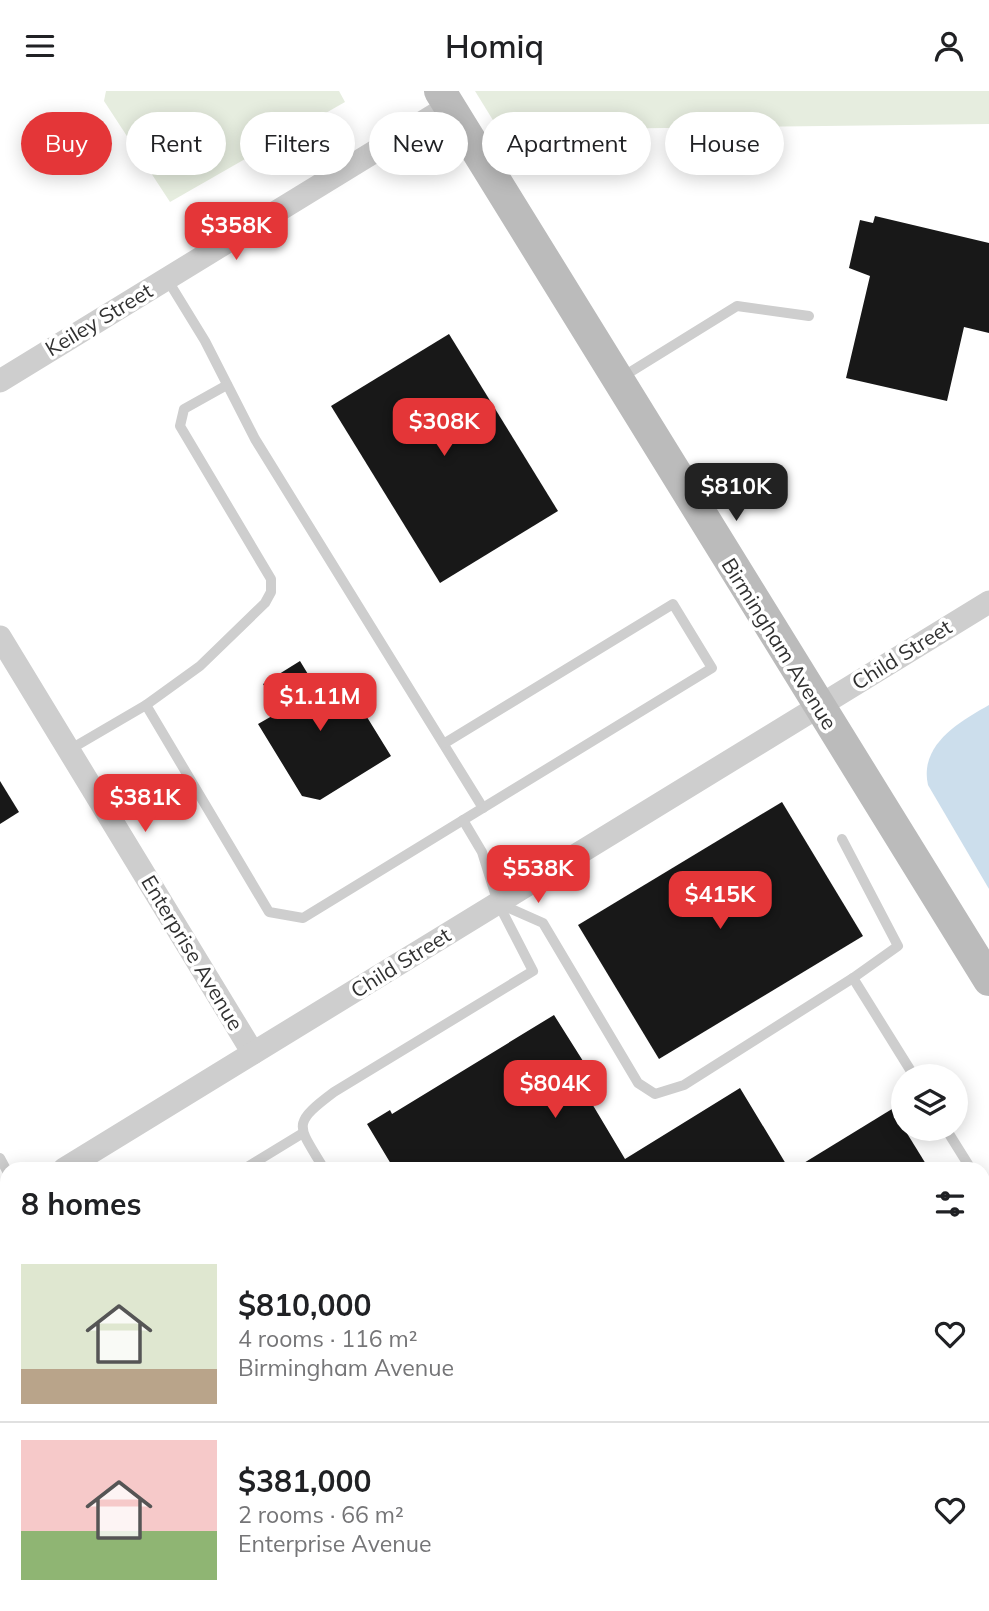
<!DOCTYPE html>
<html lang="en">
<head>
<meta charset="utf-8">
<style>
  body { margin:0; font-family:Mulish,sans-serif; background:#f6f6f6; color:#202124; height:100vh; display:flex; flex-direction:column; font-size:26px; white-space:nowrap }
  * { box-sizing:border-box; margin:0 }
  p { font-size:23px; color:#757577 }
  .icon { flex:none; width:38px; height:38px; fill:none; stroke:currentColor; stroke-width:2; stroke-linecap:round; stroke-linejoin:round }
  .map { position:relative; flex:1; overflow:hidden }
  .drawer { position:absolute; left:0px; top:1071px; width:990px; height:450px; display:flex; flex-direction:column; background:#fff; border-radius:21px 21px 0 0; box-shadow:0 4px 18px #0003 }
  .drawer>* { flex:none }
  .banner { position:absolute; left:21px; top:21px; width:948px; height:63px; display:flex; gap:14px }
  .fabs { position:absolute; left:891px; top:973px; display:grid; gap:14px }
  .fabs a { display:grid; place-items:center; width:77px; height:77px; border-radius:50%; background:#fff; box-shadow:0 4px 18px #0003; font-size:35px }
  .price { position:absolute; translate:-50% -60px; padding:0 16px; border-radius:14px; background:#e43638; color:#fff; font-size:23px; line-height:46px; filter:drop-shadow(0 2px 4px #0008) }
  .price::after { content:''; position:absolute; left:50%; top:42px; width:21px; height:16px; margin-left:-10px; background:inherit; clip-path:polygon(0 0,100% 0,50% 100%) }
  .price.selected { background:#222; color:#fff }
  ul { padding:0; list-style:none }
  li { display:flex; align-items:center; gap:21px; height:175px; padding:0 21px }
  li+li { border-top:2px solid #e0e0e0 }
  li span { display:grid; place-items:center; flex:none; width:196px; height:140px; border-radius:0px; color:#555 }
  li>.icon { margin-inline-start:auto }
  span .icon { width:84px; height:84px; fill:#fffc; stroke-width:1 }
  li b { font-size:30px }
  h2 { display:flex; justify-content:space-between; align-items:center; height:84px; padding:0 21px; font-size:30px }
  .pill { padding:0 24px; border-radius:32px; background:#fff; box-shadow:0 4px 18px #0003; font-size:24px; line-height:63px }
  .pill.selected { background:#e43638; color:#fff }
  header { display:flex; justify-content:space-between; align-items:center; height:91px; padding:0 21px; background:#fff; font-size:32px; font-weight:600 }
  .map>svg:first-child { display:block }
</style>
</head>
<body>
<header><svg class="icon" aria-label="menu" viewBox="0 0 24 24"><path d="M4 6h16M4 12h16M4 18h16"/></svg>Homiq<svg class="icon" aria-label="person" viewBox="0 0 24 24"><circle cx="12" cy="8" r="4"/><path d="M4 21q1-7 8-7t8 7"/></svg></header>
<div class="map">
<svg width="989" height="1520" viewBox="0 0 989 1520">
  <rect width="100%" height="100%" fill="#fff"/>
  <!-- green -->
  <g fill="#e6eddf">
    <polygon points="106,0 339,0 345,11 170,111 104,10"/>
    <polygon points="475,0 989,0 989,33 499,39"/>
  </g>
  <!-- water -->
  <path fill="#ccdeec" d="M989 614V798L928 694C919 654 959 631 989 614Z"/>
  <!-- building -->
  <g fill="#181818">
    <polygon points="875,125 989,152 989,242 964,236 947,310 846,287 870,185 849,177 860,129 873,132"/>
    <polygon points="449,243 558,420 440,492 331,315"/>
    <polygon points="300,570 317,598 341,584 391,665 320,709 302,705 258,633 279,621 263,593"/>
    <polygon points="0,690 19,721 0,733"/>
    <polygon points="782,711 863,845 659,968 578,834"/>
    <polygon points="554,924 595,989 591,1011 625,1068 740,997 789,1078 394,1078 367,1033 390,1019 392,1023"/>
    <polygon points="892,1018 929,1078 794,1078"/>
    <polygon points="984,1168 989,1177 989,1365 984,1369"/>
    <polygon points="984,1407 989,1416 989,1520 856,1520 852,1514 984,1514"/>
    <polygon points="668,1514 718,1514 712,1517 714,1520 672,1520"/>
  </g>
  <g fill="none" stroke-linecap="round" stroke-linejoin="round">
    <!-- service -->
    <g stroke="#cecece" stroke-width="10">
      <polyline points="167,188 205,250 255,348 483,717"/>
      <polyline points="619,288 737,215 809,225"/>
      <polyline points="146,614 200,575 265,512 271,501 271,488 180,335 184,318 227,294"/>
      <polyline points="69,659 146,614 269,821 303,827 712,577 673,513 445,652"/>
      <polyline points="498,812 543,832 638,992 655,1003 684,994 853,887 898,855 842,748"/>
      <polyline points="853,887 914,985"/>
      <polyline points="946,1038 971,1078"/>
      <polyline points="0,1067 7,1080"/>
      <polyline points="244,1078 303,1042"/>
      <path d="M324 1078C298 1034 290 1034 334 1001L533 880 498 812 482 761 463 729"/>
      <polyline points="984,1098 989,1107"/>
      <polyline points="0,1228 7,1223"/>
      <polyline points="0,1473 7,1485"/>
      <polyline points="25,1514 29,1520"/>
      <polyline points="271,1514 275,1520"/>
      <polyline points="586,1514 590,1520"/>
    </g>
    <!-- minor -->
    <g stroke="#cecece" stroke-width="23">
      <polyline points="0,290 449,15"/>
      <polyline points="0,546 253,962"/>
      <polyline points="64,1078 989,511"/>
      <polyline points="0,1117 7,1113"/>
    </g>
    <!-- secondary -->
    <polyline stroke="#bbb" stroke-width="32" points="440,0 989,889"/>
  </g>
  <g text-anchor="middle" stroke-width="7" stroke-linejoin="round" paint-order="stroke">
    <!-- street labels -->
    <g font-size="21" fill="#313131" stroke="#fff">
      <text transform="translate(99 229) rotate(-31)" y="7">Keiley Street</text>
      <text transform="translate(779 553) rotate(58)" y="7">Birmingham Avenue</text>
      <text transform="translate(902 564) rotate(-32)" y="7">Child Street</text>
      <text transform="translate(192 862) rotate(59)" y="7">Enterprise Avenue</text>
      <text transform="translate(401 872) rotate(-32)" y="7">Child Street</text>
    </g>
  </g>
</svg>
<div class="fabs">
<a><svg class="icon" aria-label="layers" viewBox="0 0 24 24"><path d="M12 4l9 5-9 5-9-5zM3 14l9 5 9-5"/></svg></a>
</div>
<b class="price" style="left:236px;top:171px">$358K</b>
<b class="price" style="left:444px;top:367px">$308K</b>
<b class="price selected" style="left:736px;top:432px">$810K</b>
<b class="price" style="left:320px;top:642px">$1.11M</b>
<b class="price" style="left:145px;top:743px">$381K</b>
<b class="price" style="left:538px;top:814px">$538K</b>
<b class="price" style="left:720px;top:840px">$415K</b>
<b class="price" style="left:555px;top:1029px">$804K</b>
<div class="banner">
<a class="pill selected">Buy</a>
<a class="pill">Rent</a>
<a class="pill">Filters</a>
<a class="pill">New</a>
<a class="pill">Apartment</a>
<a class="pill">House</a>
</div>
<section class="drawer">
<h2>8 homes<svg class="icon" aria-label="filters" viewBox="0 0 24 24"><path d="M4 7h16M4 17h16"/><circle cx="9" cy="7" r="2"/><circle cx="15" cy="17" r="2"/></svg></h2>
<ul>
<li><span style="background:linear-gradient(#dfe7d0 75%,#b9a48a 0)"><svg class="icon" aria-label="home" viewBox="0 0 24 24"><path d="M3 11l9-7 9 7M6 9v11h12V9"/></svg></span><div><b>$810,000</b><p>4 rooms · 116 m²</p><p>Birmingham Avenue</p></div><svg class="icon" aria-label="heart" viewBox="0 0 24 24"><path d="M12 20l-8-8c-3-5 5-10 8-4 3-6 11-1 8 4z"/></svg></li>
<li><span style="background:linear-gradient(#f6c9c9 65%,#8fb573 0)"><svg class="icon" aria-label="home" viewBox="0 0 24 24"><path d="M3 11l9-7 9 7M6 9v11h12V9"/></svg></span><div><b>$381,000</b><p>2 rooms · 66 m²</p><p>Enterprise Avenue</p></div><svg class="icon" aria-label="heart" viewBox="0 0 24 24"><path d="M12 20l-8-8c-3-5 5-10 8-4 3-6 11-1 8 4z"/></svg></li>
</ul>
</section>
</div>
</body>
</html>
